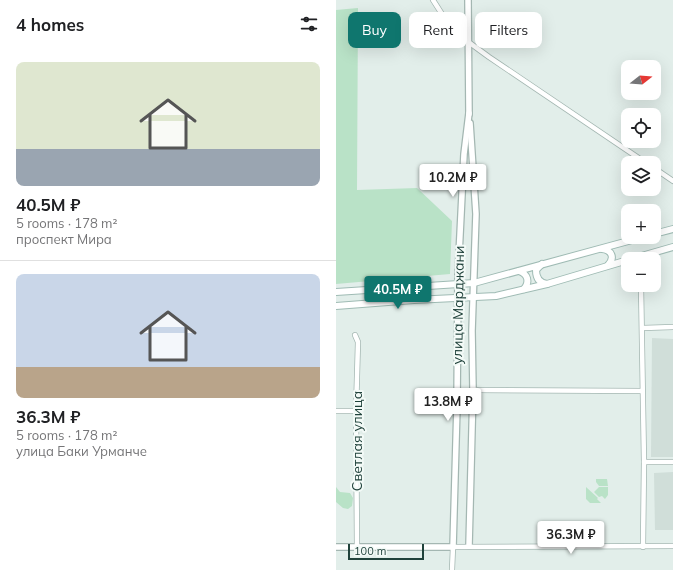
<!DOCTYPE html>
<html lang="en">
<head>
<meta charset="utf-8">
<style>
  body { margin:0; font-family:Mulish,sans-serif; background:#f2f2f2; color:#202124; height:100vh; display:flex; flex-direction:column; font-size:15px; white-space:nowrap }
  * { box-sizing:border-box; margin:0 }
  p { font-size:13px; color:#757577 }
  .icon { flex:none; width:22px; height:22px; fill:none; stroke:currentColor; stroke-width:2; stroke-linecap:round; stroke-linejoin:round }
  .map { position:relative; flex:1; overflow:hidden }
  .details { display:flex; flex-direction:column; background:#fff; width:336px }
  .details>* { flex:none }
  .banner { position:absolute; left:12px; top:12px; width:265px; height:36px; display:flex; gap:8px }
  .needle { width:26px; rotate:73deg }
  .tools { position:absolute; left:285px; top:60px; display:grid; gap:8px }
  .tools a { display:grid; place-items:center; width:40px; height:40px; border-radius:8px; background:#fff; box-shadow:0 4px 16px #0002; font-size:20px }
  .scale { position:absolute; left:12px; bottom:10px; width:76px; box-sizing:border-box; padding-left:4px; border:2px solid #20423b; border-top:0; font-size:11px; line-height:14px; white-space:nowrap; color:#20423b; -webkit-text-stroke:3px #f3faf7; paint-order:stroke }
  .price { position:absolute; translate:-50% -34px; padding:0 9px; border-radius:4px; background:#fff; color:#222; font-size:13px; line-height:26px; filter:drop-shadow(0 1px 2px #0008) }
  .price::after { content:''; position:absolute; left:50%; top:24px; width:12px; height:9px; margin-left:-6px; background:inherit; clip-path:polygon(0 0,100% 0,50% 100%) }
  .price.on { background:#0f766e; color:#fff }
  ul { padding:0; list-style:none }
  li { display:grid; align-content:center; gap:8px; height:212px; padding:0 16px }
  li+li { border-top:1px solid #e0e0e0 }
  li span { display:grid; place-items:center; height:124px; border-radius:8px; color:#555 }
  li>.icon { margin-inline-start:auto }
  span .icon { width:72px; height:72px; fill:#fffc; stroke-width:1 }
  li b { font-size:17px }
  h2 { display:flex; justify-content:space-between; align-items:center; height:48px; padding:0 16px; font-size:17px }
  .chip { padding:0 14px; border-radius:8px; background:#fff; box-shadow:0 4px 16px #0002; font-size:14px; line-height:36px }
  .chip.on { background:#0f766e; color:#fff }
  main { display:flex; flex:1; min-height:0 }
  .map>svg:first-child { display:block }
</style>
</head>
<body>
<main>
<section class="details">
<h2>4 homes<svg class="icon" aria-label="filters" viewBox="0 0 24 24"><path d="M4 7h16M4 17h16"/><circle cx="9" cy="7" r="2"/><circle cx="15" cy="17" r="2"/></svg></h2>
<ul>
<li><span style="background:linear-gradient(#dfe7d0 70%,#9aa5b1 0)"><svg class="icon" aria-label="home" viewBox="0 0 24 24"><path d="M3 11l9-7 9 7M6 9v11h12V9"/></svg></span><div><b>40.5M ₽</b><p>5 rooms · 178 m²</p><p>проспект Мира</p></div></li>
<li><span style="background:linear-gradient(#c9d6e8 75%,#b9a48a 0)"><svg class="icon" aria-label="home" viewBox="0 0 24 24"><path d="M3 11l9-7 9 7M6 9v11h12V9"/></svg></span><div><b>36.3M ₽</b><p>5 rooms · 178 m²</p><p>улица Баки Урманче</p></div></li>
</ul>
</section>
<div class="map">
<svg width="337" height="570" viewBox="0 0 337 570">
  <rect width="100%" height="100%" fill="#e2eeea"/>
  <!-- built -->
  <g fill="#d0ded9">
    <polygon points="316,338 337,339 337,457 315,457"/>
    <polygon points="337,472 337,530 319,530 318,473"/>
  </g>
  <!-- green -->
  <g fill="#b9e2c7">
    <polygon points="22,8 21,190 81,188 116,221 114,274 0,284 0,10"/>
    <polygon points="260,479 271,479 272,486 263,486 260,482"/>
    <polygon points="0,487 4,492 14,493 17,498 16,506 12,509 7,508 0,502"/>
    <polygon points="250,487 262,498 261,499 265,503 254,503 250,499"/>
    <polygon points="263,487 272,487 272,495 269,499 266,496 263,497 258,492"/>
  </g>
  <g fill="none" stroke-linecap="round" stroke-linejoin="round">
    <defs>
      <g id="minor">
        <polyline points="97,0 111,22 127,38 153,57 310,163"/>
        <polyline points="318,168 337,181"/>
        <polyline points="305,285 308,462 307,547"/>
        <polyline points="307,328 337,327"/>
        <polyline points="19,335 22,342 20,411 21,547"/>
        <polyline points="137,390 306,391"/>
        <polyline points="99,406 121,406"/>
        <polyline points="0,411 20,411"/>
        <polyline points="308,462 337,462"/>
        <polyline points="116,570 117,547 337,546"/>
      </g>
      <g id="tertiary">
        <polyline points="132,0 133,114"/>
        <polyline points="133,546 137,390 136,331 140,214 134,123"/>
        <polyline points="0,547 117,547 121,406 122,275 128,154 133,113"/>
      </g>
      <g id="secondary">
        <polyline points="318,234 337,229"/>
        <path d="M266 249C276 250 279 258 272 265"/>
        <polyline points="295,259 337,247"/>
        <path d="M206 264 200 270C200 278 203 283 211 284"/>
        <path d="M183 271C192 274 194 282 188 289"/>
        <polyline points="0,292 138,283 307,237"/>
        <polyline points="0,306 78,300 160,296 211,284 292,260"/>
      </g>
    </defs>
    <!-- minor casing -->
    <use href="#minor" stroke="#a4b7b2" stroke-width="6"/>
    <!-- tertiary casing -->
    <use href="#tertiary" stroke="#a4b7b2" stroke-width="8"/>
    <!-- secondary casing -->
    <use href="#secondary" stroke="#9fbbb4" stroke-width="8"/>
    <!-- minor -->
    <use href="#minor" stroke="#fff" stroke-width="4.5"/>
    <!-- tertiary -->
    <use href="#tertiary" stroke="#fff" stroke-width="5.5"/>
    <!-- secondary -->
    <use href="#secondary" stroke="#fff" stroke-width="6"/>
  </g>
  <g text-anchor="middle" stroke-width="4" stroke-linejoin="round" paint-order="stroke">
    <!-- street labels -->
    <g font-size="14" fill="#20423b" stroke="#f3faf7">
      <text transform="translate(122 305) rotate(-89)" y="5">улица Марджани</text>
      <text transform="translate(21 441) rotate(-90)" y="5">Светлая улица</text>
    </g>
  </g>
</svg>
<div class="tools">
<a><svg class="needle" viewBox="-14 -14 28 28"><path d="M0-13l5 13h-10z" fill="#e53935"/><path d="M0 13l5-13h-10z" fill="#757577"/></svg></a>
<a><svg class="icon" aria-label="locate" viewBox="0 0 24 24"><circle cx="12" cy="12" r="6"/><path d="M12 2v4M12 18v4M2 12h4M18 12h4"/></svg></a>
<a><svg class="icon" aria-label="layers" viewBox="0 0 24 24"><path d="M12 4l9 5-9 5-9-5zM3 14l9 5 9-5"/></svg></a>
<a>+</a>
<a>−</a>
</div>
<div class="scale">100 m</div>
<b class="price" style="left:117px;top:198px">10.2M ₽</b>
<b class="price on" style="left:62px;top:310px">40.5M ₽</b>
<b class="price" style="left:112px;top:422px">13.8M ₽</b>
<b class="price" style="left:235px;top:555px">36.3M ₽</b>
<div class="banner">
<a class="chip on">Buy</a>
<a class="chip">Rent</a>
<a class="chip">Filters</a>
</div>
</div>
</main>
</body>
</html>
